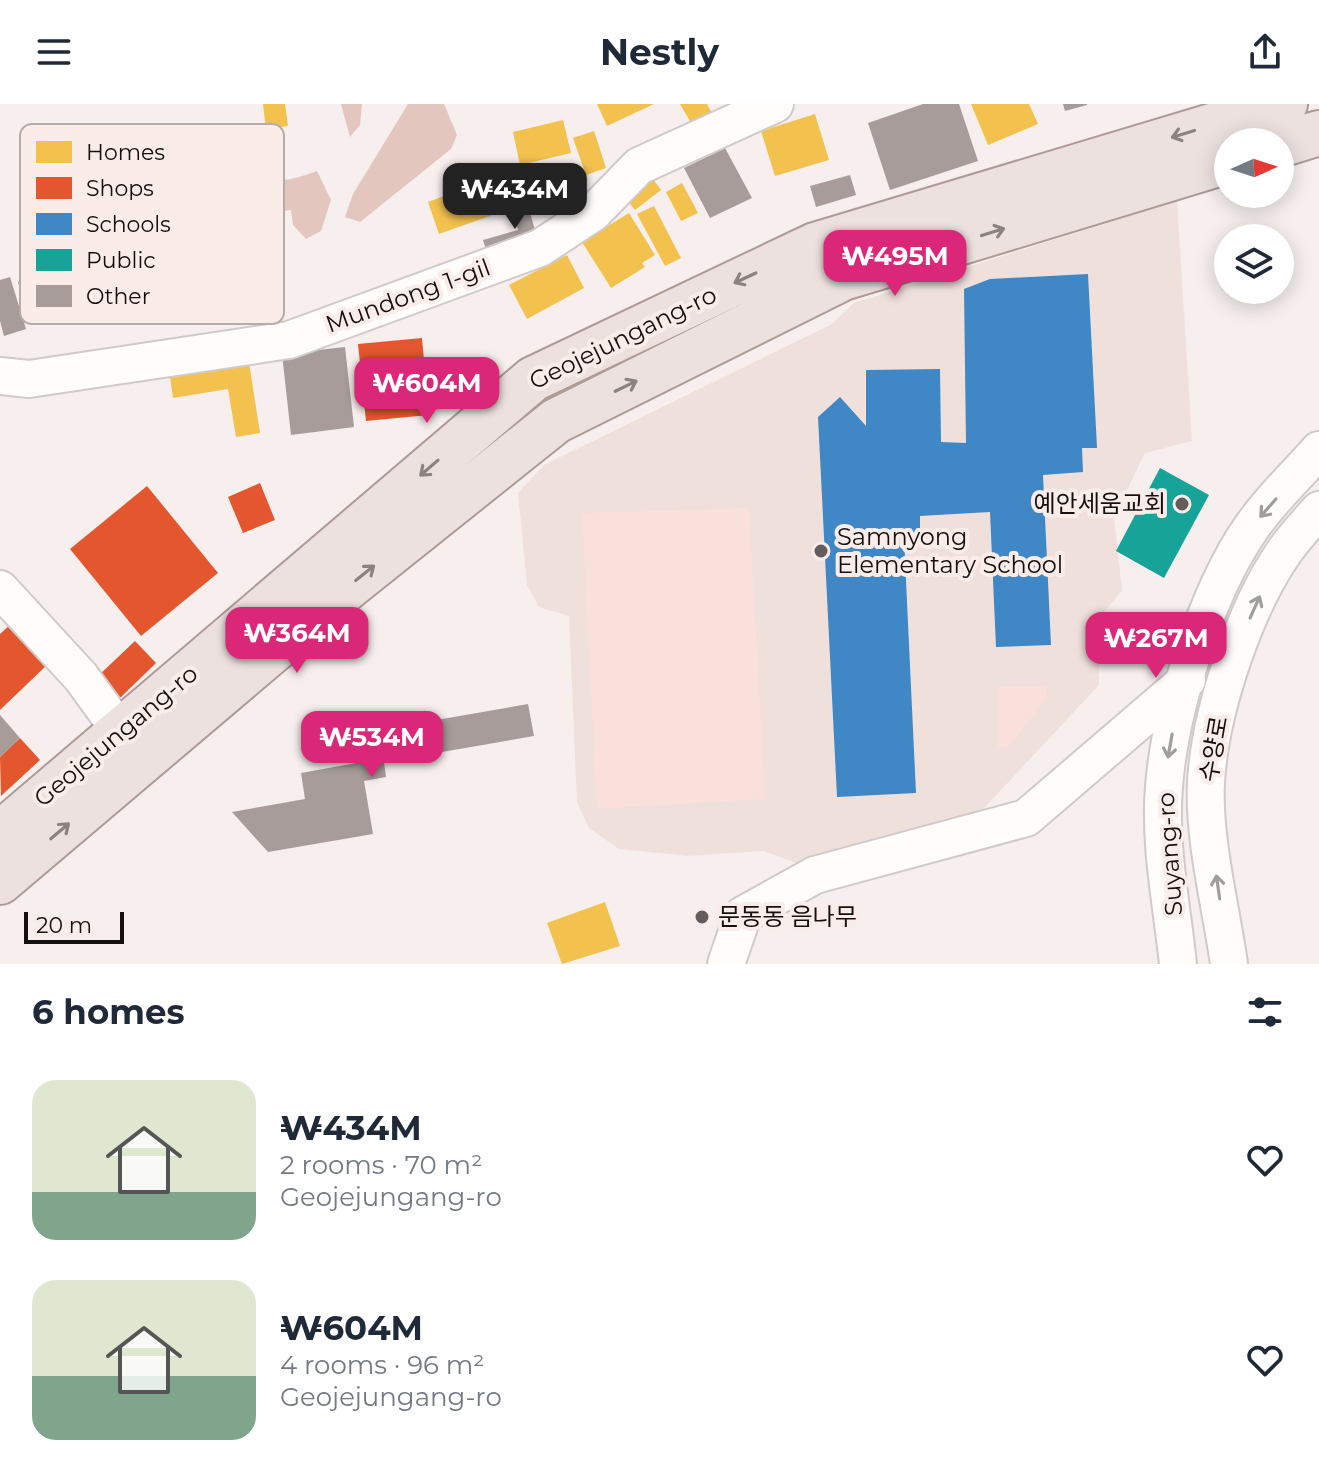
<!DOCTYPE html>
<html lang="en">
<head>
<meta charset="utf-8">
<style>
  body { margin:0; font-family:Montserrat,"Noto Sans KR",sans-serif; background:#f2f2f3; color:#1f2937; height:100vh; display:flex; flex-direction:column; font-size:30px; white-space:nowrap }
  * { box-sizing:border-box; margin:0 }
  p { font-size:26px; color:#747a83 }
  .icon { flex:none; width:44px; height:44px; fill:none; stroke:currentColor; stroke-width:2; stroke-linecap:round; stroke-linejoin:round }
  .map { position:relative; height:860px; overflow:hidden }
  .side { display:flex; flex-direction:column; background:#fff; flex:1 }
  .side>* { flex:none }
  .needle { width:52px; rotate:87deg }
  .fabs { position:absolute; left:1214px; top:24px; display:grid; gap:16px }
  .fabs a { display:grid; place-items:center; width:80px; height:80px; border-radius:50%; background:#fff; box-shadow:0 4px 20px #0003; font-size:40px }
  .scale { position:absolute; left:24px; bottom:20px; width:100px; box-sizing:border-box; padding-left:8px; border:4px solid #14100f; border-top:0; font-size:22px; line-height:28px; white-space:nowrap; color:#14100f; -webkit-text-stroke:6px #faede9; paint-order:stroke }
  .price { position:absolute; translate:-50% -68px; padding:0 18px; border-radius:16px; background:#db2777; color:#fff; font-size:26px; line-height:52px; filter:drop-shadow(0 2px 4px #0008) }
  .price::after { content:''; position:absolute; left:50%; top:48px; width:24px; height:18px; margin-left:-12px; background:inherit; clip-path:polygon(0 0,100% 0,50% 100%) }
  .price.selected { background:#222; color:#fff }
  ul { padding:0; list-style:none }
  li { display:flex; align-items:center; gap:24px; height:200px; padding:0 32px }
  li span { display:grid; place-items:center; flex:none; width:224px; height:160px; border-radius:24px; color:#555 }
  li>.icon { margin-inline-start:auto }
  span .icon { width:96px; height:96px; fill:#fffc; stroke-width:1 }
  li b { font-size:34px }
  h2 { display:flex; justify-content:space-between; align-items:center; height:96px; padding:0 32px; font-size:34px }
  header { display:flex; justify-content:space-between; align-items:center; height:104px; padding:0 32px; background:#fff; font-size:36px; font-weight:700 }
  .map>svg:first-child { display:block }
</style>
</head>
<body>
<header><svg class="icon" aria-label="menu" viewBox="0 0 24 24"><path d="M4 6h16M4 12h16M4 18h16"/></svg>Nestly<svg class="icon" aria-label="share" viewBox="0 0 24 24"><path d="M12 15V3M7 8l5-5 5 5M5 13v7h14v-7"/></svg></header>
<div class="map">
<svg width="1319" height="860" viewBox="0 0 1319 860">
  <rect width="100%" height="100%" fill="#f6efed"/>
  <!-- built -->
  <polygon fill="#efe0dc" points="1177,97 1192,337 1145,349 1114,413 1122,487 1098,515 1099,581 973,716 805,762 763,747 689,752 619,745 589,724 577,698 569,512 539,503 527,481 518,389 544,361 832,220 854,199"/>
  <!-- green -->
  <g fill="#f9e0da">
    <polygon points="749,404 765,695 597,705 582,409"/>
    <polygon points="1047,582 1047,594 1008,643 998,643 997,583"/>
  </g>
  <!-- forest -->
  <g fill="#e3c7bf">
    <polygon points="341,0 362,0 360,21 350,33"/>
    <polygon points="408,0 444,0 457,31 451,45 360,118 345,113 353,90"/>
    <path d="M188 42 198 69 211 81 255 69C276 82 294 75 317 67L331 96 321 127 306 135 293 121 291 106 258 110 253 99C220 91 215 96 186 109L161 83 136 86 112 81 104 67C124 54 162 51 188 42Z"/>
  </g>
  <!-- homes -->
  <g fill="#f2c14e">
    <polygon points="263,0 285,0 288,22 266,25"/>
    <polygon points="597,0 654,0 607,22"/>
    <polygon points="680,0 707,0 714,13 694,24"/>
    <polygon points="971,0 1029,0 1038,20 988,41"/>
    <polygon points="815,10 829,56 775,72 761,27"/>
    <polygon points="563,16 571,49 520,61 513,28"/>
    <polygon points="594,27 606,64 586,71 573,34"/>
    <polygon points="650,71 661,86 635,106 624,92"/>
    <polygon points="493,74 504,107 439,130 428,98"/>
    <polygon points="682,79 698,109 681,117 666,88"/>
    <polygon points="654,102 681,154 665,162 637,110"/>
    <polygon points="629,109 655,151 642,159 645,163 611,184 582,138"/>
    <polygon points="567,151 584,184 527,215 509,181"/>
    <polygon points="248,252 260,329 236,333 228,285 173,294 169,265"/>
    <polygon points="605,798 620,842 562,860 547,819"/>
  </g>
  <!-- shops -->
  <g fill="#e4572e">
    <polygon points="422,234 429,311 366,317 358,240"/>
    <polygon points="260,379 275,416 243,429 228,393"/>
    <polygon points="147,382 218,469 141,532 70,445"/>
    <polygon points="11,520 48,560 0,606 0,530"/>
    <polygon points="135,537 156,559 119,595 97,573"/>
    <polygon points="20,634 40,656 1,692 0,653"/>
  </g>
  <!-- schools -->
  <polygon fill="#3f88c5" points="1088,170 1097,344 1082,344 1083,368 1043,371 1051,541 996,543 990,408 920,412 920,433 904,434 916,689 837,693 818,313 840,293 866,322 866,266 940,265 941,338 966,339 964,185 990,175"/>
  <!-- public -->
  <polygon fill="#17a398" points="1160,364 1209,391 1164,474 1116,447"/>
  <!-- building -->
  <g fill="#a79c99">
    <polygon points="923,0 959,0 978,57 890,86 868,19"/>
    <polygon points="1063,0 1087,0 1087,1 1065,7"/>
    <polygon points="725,44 752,94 710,114 684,64"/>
    <polygon points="850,71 856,91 816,103 810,82"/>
    <polygon points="526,94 538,137 488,152 483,136 518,126 510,99"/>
    <polygon points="38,172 49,211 30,217 18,178"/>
    <polygon points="10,173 26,225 4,232 0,217 0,176"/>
    <polygon points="345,243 354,323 291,331 282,250"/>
    <polygon points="528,600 534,632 384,658 386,673 364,677 373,730 268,748 232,708 305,695 301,669 384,654 379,626"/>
    <polygon points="0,611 20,634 0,653"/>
  </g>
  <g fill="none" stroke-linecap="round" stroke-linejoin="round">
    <defs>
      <g id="minor">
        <polyline points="0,272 29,275 289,236 540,144 593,109 639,62 775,0"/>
        <polyline points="0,485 81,573 121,628"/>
        <polyline points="726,860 743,811 815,771 1026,714 1187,576"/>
        <path d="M1178 860C1172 802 1159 741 1164 683 1170 605 1206 489 1251 424 1270 396 1297 371 1319 346"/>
        <path d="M1229 860C1221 803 1203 735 1206 678 1210 608 1244 506 1284 448 1294 433 1307 420 1319 406"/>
      </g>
      <g id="major">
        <polyline points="1280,41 1319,29"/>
        <polyline points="0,730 533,275 815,141 1285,0"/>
        <polyline points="0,778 342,488 556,317 843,174 1228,57"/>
      </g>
    </defs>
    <!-- minor casing -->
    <use href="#minor" stroke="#d0cac9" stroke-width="40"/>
    <!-- major casing -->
    <use href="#major" stroke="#ae9a96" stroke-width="48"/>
    <!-- minor -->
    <use href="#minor" stroke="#fefdfc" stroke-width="36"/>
    <!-- major -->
    <use href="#major" stroke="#ece1df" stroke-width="44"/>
  </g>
  <!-- one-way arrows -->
  <defs><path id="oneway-shaft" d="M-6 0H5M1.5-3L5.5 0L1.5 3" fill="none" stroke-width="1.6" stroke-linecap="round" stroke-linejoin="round" transform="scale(2)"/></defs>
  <g stroke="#8b8381">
    <use href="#oneway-shaft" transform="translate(1183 30) rotate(163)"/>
    <use href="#oneway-shaft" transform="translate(993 128) rotate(-17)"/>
    <use href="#oneway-shaft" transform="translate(745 174) rotate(155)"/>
    <use href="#oneway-shaft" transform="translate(626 282) rotate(-26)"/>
    <use href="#oneway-shaft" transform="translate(429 364) rotate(139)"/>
    <use href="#oneway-shaft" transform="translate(365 469) rotate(-39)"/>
    <use href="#oneway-shaft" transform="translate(60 727) rotate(-40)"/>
  </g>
  <g stroke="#a09e9d">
    <use href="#oneway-shaft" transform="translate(1268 404) rotate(131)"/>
    <use href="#oneway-shaft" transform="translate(1255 503) rotate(-66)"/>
    <use href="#oneway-shaft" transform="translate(1170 642) rotate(100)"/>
    <use href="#oneway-shaft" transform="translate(1218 783) rotate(-98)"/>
  </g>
  <!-- markers -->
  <g fill="#635e5d" stroke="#faede9" stroke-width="3">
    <circle cx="1182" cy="400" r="8"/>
    <circle cx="821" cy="447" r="8"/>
    <circle cx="702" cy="813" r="8"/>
  </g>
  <g text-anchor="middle" stroke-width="8" stroke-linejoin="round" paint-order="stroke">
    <!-- street labels -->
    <g font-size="24" fill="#14100f" stroke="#faede9">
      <text transform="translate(408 192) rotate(-20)" y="8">Mundong 1-gil</text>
      <text transform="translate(623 234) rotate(-26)" y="8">Geojejungang-ro</text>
      <text transform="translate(116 632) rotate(-40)" y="8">Geojejungang-ro</text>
      <text transform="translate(1214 645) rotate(-80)" y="8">수양로</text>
      <text transform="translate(1170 750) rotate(-94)" y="8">Suyang-ro</text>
    </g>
    <!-- poi labels -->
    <g font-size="24" fill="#14100f" stroke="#faede9" text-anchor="start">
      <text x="1166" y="408" text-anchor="end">예안세움교회</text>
      <text x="837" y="441">Samnyong<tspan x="837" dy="28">Elementary School</tspan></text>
      <text x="718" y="821">문동동 음나무</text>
    </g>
  </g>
  <!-- legend -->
  <rect x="20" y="20" width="264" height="200" rx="12" fill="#faede9" stroke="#b5aba8" stroke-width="2"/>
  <rect x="36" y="37" width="36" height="22" fill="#f2c14e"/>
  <rect x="36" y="73" width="36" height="22" fill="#e4572e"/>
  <rect x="36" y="109" width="36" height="22" fill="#3f88c5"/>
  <rect x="36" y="145" width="36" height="22" fill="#17a398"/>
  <rect x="36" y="181" width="36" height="22" fill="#a79c99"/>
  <g font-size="22" fill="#14100f">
    <text x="86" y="56">Homes</text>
    <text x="86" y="92">Shops</text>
    <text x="86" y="128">Schools</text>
    <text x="86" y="164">Public</text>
    <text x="86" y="200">Other</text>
  </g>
</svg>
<div class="fabs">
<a><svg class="needle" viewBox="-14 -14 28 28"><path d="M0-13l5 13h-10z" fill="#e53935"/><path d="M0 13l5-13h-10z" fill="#747a83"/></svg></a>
<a><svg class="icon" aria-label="layers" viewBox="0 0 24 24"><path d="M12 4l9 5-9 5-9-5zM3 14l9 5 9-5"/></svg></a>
</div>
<div class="scale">20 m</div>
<b class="price selected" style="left:515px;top:127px">₩434M</b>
<b class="price" style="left:895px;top:194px">₩495M</b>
<b class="price" style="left:427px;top:321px">₩604M</b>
<b class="price" style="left:297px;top:571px">₩364M</b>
<b class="price" style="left:1156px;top:576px">₩267M</b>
<b class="price" style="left:372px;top:675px">₩534M</b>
</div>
<section class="side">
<h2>6 homes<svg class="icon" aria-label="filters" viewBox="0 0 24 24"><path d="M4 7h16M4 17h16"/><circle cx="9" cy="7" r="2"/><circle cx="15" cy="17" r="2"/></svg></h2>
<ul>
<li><span style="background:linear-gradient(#dfe7d0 70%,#7fa58c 0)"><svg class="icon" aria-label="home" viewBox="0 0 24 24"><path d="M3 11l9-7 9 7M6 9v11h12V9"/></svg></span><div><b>₩434M</b><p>2 rooms · 70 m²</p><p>Geojejungang-ro</p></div><svg class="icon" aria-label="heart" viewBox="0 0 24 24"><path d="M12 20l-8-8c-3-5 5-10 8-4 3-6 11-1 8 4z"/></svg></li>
<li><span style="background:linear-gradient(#dfe7d0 60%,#7fa58c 0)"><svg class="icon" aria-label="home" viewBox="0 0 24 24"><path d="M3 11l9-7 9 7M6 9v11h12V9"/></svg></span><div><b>₩604M</b><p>4 rooms · 96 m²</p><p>Geojejungang-ro</p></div><svg class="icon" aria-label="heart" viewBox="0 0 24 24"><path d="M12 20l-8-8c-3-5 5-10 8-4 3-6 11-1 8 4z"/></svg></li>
</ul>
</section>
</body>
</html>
